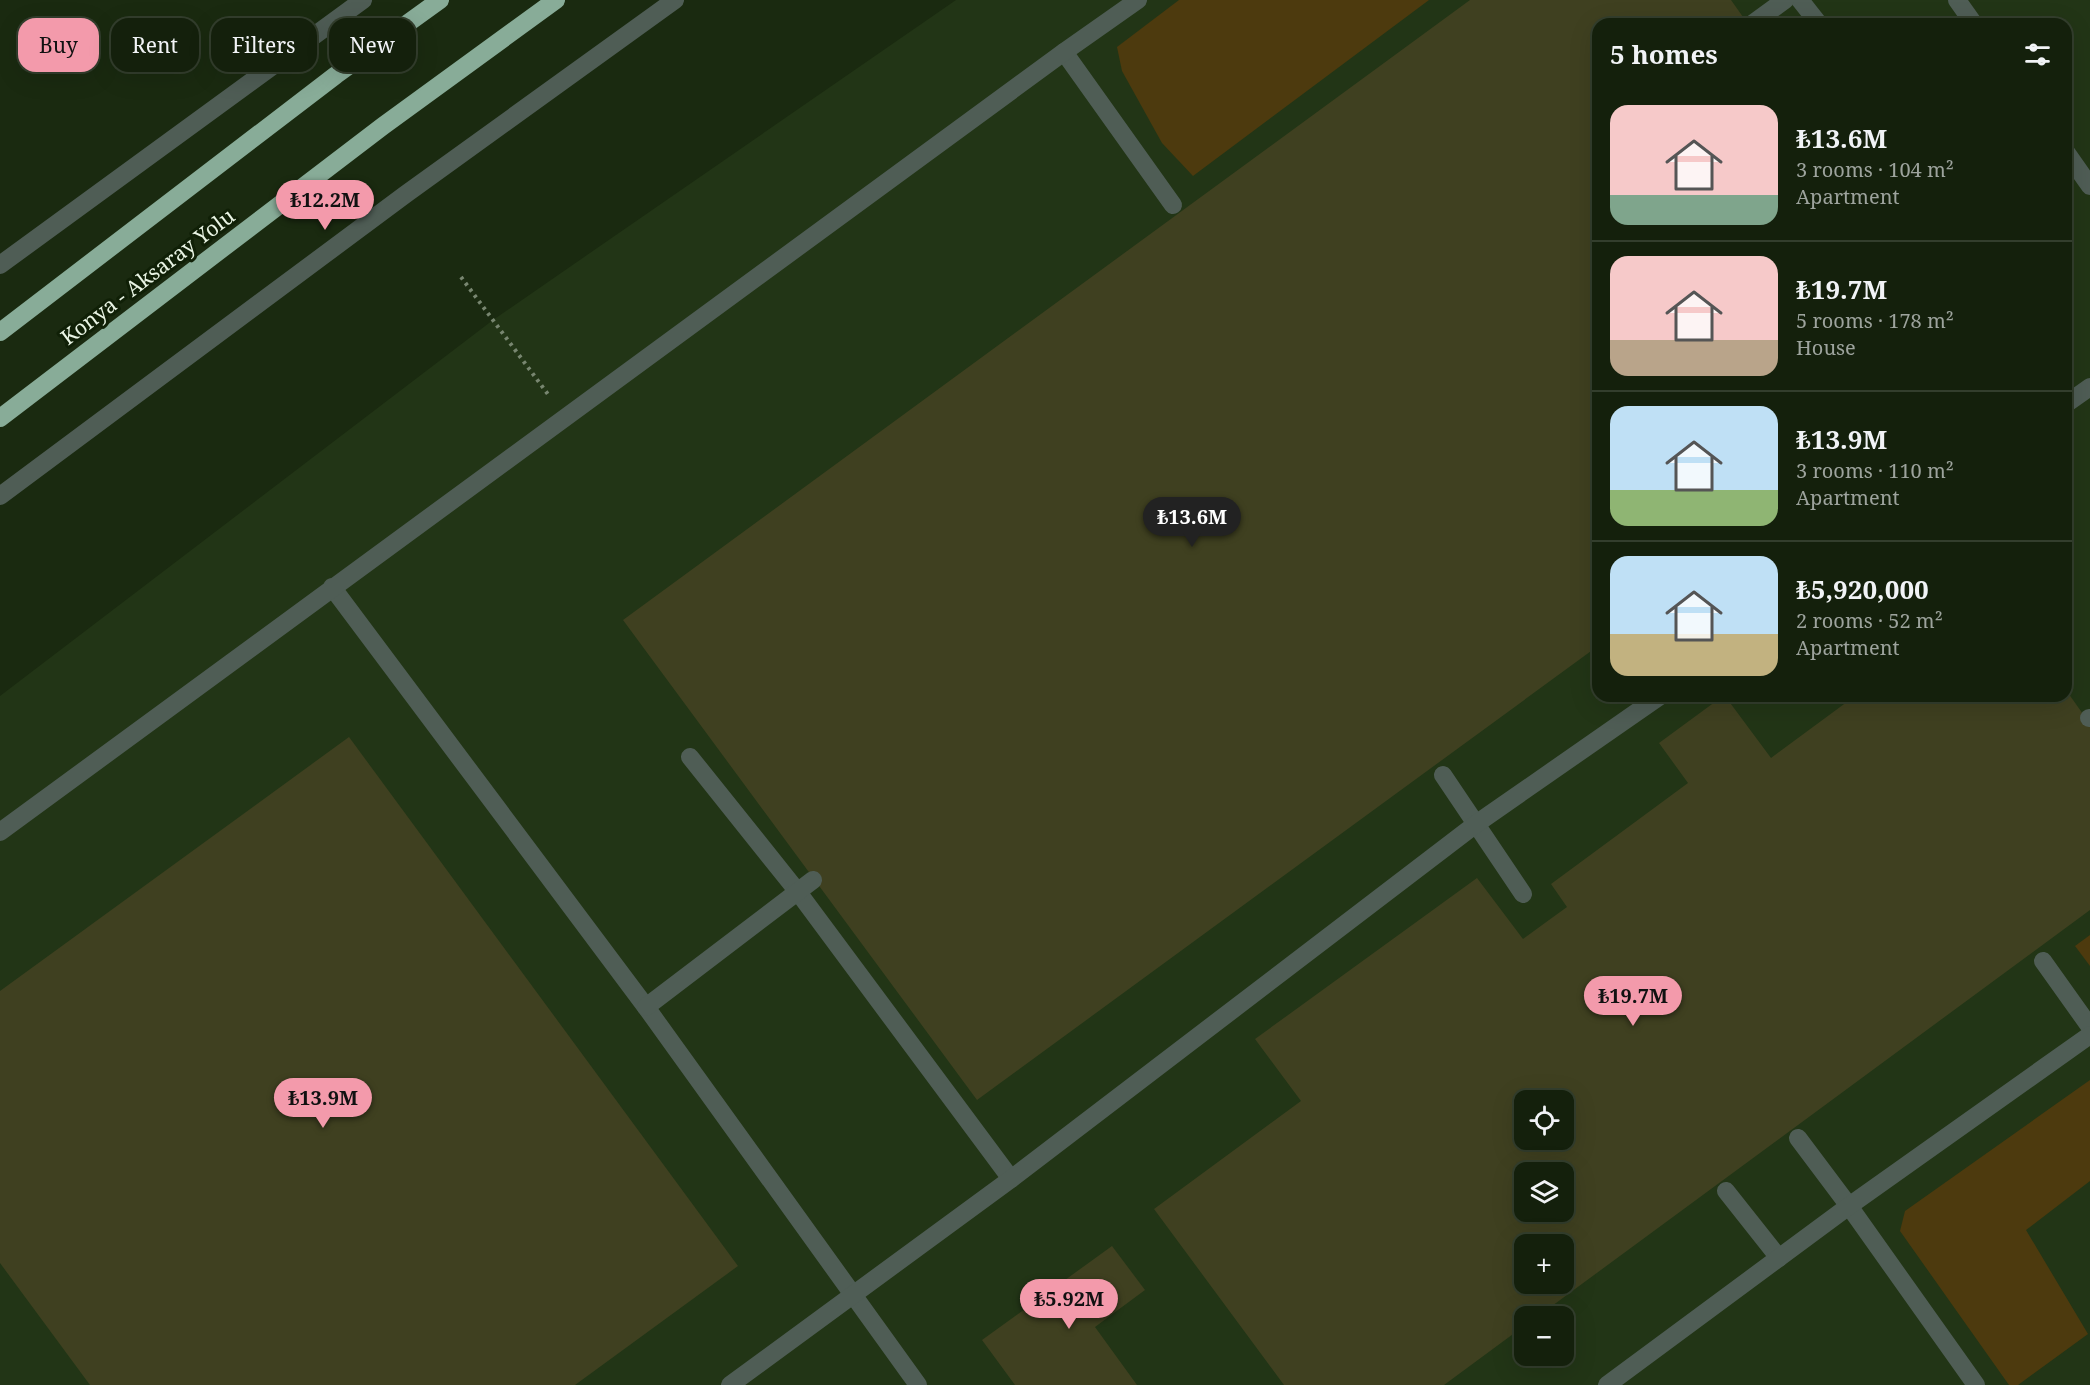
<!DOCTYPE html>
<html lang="en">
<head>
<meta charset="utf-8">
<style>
  body { margin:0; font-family:"Noto Serif",serif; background:#1d2815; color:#f1f3f6; height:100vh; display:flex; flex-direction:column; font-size:22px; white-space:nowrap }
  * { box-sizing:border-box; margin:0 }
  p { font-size:20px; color:#9da39d }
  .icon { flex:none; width:33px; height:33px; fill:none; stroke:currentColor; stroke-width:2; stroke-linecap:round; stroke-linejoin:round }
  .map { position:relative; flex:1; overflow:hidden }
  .side { position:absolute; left:1592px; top:18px; width:480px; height:684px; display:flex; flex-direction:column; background:#14200c; border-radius:18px; box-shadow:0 6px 24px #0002,0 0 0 2px #333e2d }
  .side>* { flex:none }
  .banner { position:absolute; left:18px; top:18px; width:570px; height:54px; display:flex; gap:12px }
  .controls { position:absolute; left:1514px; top:1090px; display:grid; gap:12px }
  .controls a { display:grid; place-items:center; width:60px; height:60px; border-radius:12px; background:#14200c; box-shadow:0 6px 24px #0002,0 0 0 2px #333e2d; font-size:30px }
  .price { position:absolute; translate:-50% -51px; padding:0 14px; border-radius:21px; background:#f39aab; color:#111; font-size:20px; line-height:39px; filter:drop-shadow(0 2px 3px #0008) }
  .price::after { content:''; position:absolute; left:50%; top:36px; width:18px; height:14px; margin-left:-9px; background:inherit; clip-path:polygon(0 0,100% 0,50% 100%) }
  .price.on { background:#222; color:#fff }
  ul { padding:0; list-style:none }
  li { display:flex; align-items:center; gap:18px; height:150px; padding:0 18px }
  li+li { border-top:2px solid #333e2d }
  li span { display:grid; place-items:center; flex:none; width:168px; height:120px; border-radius:18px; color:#555 }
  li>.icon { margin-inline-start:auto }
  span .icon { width:72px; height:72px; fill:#fffc; stroke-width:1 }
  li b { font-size:26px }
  h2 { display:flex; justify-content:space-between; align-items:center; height:72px; padding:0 18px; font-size:26px }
  .tag { padding:0 21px; border-radius:18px; background:#14200c; box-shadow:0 6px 24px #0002,0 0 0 2px #333e2d; font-size:21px; line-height:54px }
  .tag.on { background:#f39aab; color:#111 }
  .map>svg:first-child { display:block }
</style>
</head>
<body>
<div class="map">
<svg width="2090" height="1385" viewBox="0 0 2090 1385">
  <rect width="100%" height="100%" fill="#1a2a10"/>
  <!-- built -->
  <path fill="#223516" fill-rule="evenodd" d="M956 0H2090V1385H0V696L493 320ZM1598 24H2066V696H1598ZM1524 1101H1563V1140H1524ZM1524 1173H1563V1212H1524ZM1524 1245H1563V1284H1524ZM1524 1317H1563V1356H1524Z"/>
  <!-- green -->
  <g fill="#4d3a0e">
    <polygon points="1179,0 1429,0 1193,176 1162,143 1122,71 1117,47"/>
    <polygon points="2090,935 2090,966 2075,946"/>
    <polygon points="2090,1080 2090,1181 2026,1230 2088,1334 2018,1385 2009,1385 1900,1231 1905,1211"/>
  </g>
  <!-- building -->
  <g fill="#3f4020" fill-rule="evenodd">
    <polygon points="1470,0 1731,0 1748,24 1598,24 1598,646 977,1100 623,620"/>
    <path d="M2066 690 2090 724V910L1537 1317H1524V1326L1444 1385H1284L1154 1209 1301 1101 1255 1039 1477 878 1523 939 1549 920 1567 907 1551 884 1688 783 1659 743 1723 696H1725L1771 758 1855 696H2066ZM1524 1101H1563V1140H1524ZM1524 1173H1563V1212H1524ZM1524 1245H1563V1284H1524Z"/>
    <polygon points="349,737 738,1266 575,1385 90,1385 0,1263 0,991"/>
    <polygon points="1112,1246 1145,1290 1095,1327 1137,1385 1015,1385 982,1340"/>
  </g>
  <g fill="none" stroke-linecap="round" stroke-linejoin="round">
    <!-- path -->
    <polyline stroke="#788670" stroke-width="4" stroke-dasharray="3 4.5" stroke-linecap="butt" points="461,277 550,397"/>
    <!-- minor -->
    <g stroke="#4f5d55" stroke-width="18">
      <polyline points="1800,0 1819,24"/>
      <polyline points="1957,0 1974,24"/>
      <polyline points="1752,24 1785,0"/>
      <polyline points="1064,52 1173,205"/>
      <polyline points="2066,152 2090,186"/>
      <polyline points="0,265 363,0"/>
      <polyline points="2066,404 2090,387"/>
      <polyline points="0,496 406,194 675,0"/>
      <polyline points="332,587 646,1007 918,1385"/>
      <polyline points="2089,718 2090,718"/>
      <polyline points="690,757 798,892 1011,1179"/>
      <polyline points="1443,775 1523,894"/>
      <polyline points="0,832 1064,52 1138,0"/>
      <polyline points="2043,961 2090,1027"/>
      <polyline points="646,1007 813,880"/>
      <polyline points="1798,1138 1849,1206 1976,1385"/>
      <polyline points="1726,1191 1779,1258"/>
      <polyline points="730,1385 1011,1179 1476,824 1660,696"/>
      <polyline points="1607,1385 1849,1206 2090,1035"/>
    </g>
    <!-- highway -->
    <g stroke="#88ac98" stroke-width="18">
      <polyline points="0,332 336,75 440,0"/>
      <polyline points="0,418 383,126 556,0"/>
    </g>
  </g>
  <g text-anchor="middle" stroke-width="6" stroke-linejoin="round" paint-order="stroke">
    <!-- street labels -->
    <g font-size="21" fill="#e9f4e4" stroke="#102007">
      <text transform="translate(148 277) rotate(-37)" y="7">Konya - Aksaray Yolu</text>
    </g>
  </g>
</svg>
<div class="controls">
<a><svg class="icon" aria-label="locate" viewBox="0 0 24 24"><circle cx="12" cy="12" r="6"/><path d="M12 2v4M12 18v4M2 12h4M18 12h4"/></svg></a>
<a><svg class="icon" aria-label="layers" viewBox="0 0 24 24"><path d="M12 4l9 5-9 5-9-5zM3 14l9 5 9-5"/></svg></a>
<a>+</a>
<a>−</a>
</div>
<b class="price" style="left:325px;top:231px">₺12.2M</b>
<b class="price on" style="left:1192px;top:548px">₺13.6M</b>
<b class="price" style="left:1633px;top:1027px">₺19.7M</b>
<b class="price" style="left:323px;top:1129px">₺13.9M</b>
<b class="price" style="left:1069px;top:1330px">₺5.92M</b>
<div class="banner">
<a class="tag on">Buy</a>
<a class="tag">Rent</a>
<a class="tag">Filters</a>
<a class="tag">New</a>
</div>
<section class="side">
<h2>5 homes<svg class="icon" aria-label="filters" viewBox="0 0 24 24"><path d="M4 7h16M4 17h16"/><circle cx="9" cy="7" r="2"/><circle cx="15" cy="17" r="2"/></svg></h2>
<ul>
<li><span style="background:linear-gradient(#f6c9c9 75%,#7fa58c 0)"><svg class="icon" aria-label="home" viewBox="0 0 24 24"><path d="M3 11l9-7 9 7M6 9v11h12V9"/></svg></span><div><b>₺13.6M</b><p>3 rooms · 104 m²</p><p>Apartment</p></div></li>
<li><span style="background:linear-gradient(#f6c9c9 70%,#b9a48a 0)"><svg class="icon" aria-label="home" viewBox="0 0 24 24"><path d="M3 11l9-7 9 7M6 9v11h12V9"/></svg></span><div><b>₺19.7M</b><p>5 rooms · 178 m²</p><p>House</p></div></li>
<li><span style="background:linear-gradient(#bfe0f5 70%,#8fb573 0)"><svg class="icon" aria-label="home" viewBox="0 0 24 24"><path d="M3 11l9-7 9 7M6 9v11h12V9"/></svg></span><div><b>₺13.9M</b><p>3 rooms · 110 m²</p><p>Apartment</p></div></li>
<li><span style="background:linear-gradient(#bfe0f5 65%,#c2b280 0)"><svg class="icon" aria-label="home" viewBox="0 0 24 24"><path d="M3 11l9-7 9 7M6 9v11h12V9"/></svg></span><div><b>₺5,920,000</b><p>2 rooms · 52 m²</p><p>Apartment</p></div></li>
</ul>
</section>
</div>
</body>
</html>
